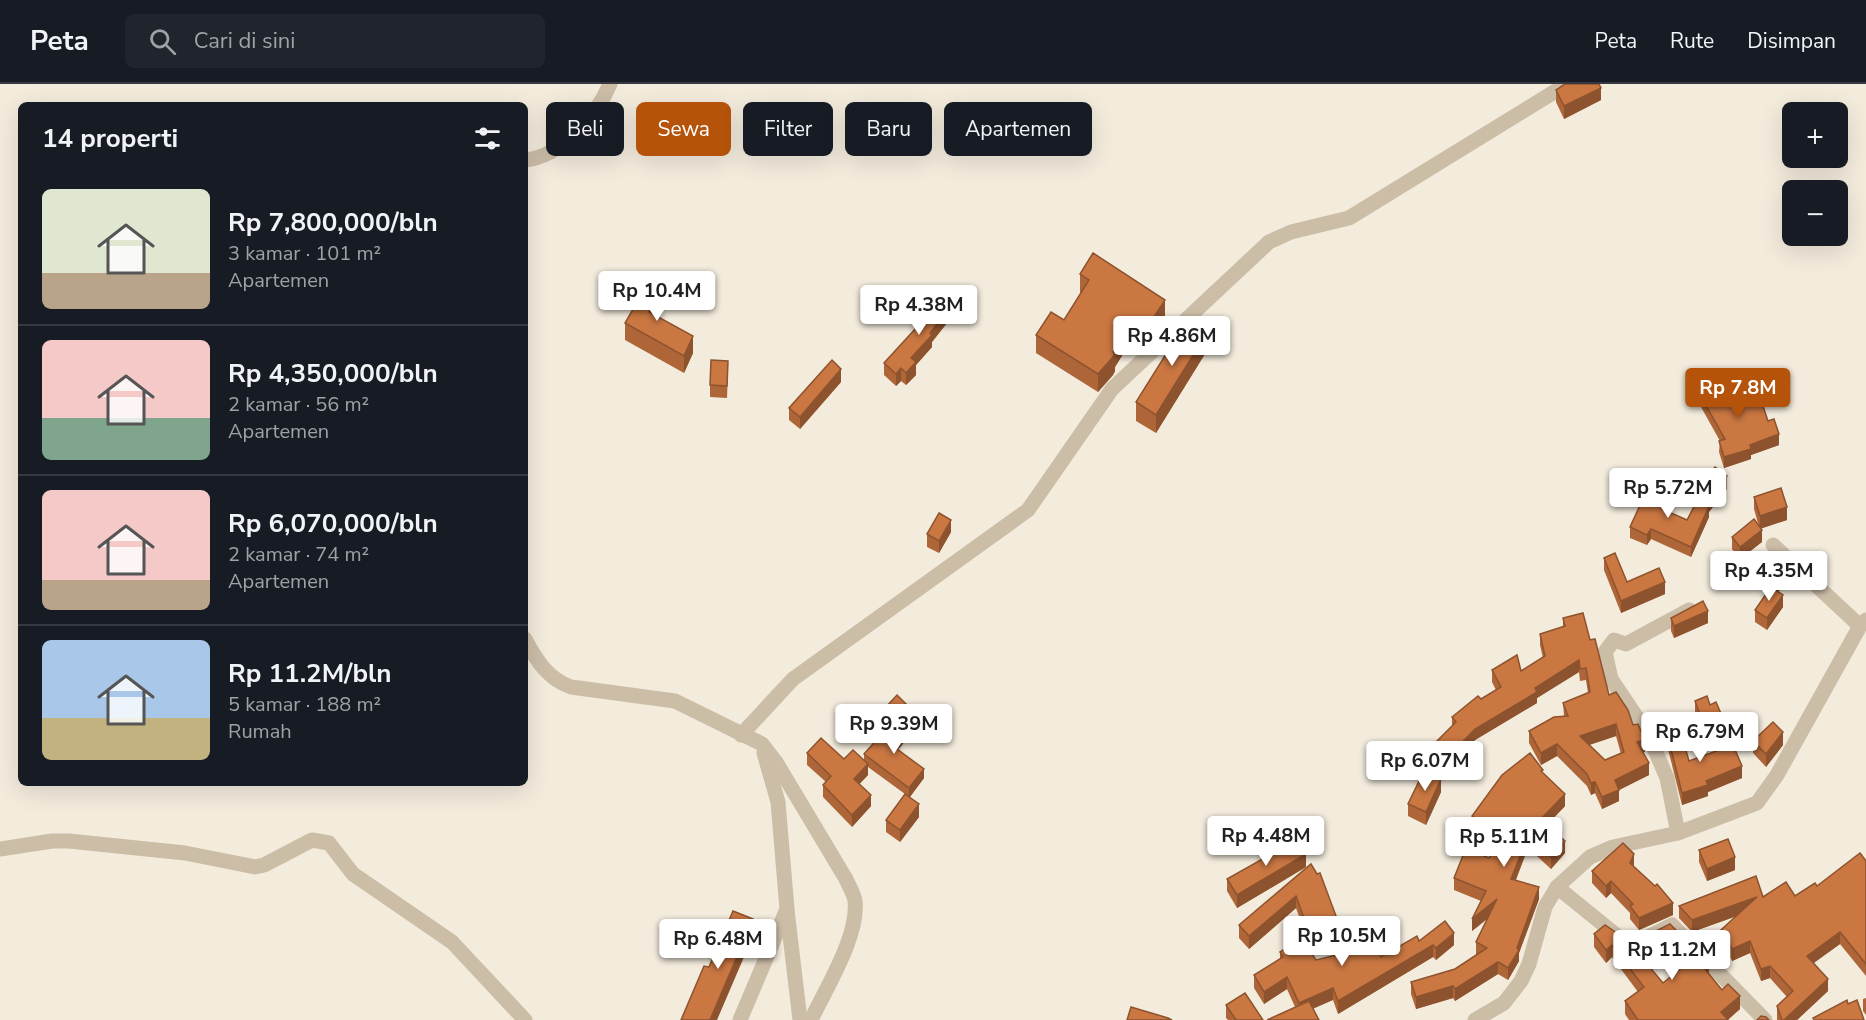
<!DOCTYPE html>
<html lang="id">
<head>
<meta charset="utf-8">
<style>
  body { margin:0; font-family:"Nunito Sans",sans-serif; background:#20242c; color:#f1f3f6; height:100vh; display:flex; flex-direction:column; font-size:22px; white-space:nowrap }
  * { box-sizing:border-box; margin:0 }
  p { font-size:20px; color:#9ea1a6 }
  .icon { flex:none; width:33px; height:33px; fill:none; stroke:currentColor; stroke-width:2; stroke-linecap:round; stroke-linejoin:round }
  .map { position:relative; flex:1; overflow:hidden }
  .drawer { position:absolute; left:18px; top:18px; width:510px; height:684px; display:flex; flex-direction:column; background:#171b24; border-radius:9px; box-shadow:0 6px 24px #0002 }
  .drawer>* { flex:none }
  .hud { position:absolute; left:546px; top:18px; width:570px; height:54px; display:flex; gap:12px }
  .controls { position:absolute; left:1782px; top:18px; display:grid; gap:12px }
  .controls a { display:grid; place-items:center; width:66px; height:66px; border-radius:9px; background:#171b24; box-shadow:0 6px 24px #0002; font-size:30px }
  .price { position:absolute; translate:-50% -51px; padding:0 14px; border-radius:6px; background:#fff; color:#222; font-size:20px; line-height:39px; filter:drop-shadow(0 2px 3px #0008) }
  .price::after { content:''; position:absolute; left:50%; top:36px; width:18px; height:14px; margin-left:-9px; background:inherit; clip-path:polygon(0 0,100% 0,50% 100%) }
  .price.selected { background:#b45309; color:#fff }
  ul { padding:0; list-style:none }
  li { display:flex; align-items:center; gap:18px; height:150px; padding:0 24px }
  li+li { border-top:2px solid #363941 }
  li span { display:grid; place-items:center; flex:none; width:168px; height:120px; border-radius:9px; color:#555 }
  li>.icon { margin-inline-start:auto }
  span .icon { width:72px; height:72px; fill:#fffc; stroke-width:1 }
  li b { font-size:26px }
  h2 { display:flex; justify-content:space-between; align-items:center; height:72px; padding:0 24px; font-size:26px }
  .chip { padding:0 21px; border-radius:9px; background:#171b24; box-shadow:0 6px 24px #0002; font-size:21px; line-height:54px }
  .chip.selected { background:#b45309; color:#fff }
  header { display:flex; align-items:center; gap:36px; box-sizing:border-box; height:84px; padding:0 30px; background:#171b24; border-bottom:2px solid #363941 }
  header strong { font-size:28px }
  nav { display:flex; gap:33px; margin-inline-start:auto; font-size:21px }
  .search { width:420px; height:54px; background:#20242c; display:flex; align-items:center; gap:15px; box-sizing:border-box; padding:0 21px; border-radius:9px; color:#9ea1a6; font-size:22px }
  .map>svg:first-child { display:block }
</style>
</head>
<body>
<header>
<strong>Peta</strong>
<div class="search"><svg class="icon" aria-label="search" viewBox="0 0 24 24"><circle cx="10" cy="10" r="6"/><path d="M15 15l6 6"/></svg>Cari di sini</div>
<nav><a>Peta</a><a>Rute</a><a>Disimpan</a></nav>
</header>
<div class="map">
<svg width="1866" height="936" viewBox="0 0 1866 936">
  <rect width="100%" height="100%" fill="#f3ebdc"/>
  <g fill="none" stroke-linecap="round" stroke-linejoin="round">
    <!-- street -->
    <g stroke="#ccbda7" stroke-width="15">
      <path d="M525 76C561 73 597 31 610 0"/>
      <polyline points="1773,461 1860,542"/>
      <path d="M525 555C536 576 548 595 571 603L675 617 762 660 776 678 846 795C849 802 854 810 855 817 859 852 826 904 811 936"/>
      <polyline points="741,651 793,595 1028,426 1112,305 1269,158 1291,148 1349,134 1567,0"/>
      <polyline points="1678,749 1667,694 1648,650 1611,595 1605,568 1614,556 1626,560 1689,526"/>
      <polyline points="0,765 52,757 69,757 185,769 255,783 264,781 312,756 329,759 353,790 452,858 525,936"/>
      <polyline points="1557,803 1626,859 1634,860 1672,841 1765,936"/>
      <polyline points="787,826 800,936"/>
      <polyline points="740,936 787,825 778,718 764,669"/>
      <polyline points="1475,936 1504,919 1521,897 1529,880 1545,823 1557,803 1590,773 1613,763 1678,749 1757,719 1777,691 1860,542 1866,536"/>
    </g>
  </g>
  <!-- wall -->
  <g fill="#ae6639" fill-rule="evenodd">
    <polygon points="1556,6 1601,16 1564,35 1556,18"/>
    <polygon points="1080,190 1165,234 1152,254 1138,267 1128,262 1115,283 1115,287 1113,291 1098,308 1036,269 1036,251 1064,236 1081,209 1080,208"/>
    <polygon points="663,221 656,232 693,269 684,289 625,256 625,239"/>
    <polygon points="958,225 932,258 932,263 916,281 916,291 906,301 901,297 896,302 884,291 884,279"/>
    <polygon points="1208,265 1156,349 1136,337 1136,318"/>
    <polygon points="728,289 727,314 710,313 710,301"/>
    <polygon points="841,298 800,345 789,336 789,324"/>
    <polygon points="1696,304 1768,337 1779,361 1751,371 1751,375 1724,384 1719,368 1720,357 1696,314"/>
    <polygon points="1727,405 1709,428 1709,433 1691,473 1651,455 1647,461 1630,454 1630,443 1667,425 1666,427 1687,436 1695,420 1695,408"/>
    <polygon points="1754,413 1787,436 1761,444 1762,458 1740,475 1732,465 1732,453 1759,443 1754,425"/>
    <polygon points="951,448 939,469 927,463 927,450"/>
    <polygon points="1604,474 1627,498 1665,510 1621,529 1604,486"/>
    <polygon points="1759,489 1793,494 1778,508 1783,523 1767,546 1755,538 1755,526 1766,509 1759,501"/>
    <path d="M1563 534 1590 556 1609 611 1633 641 1645 668H1643L1649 691 1619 706V717L1602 725 1595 709 1591 711 1587 702 1557 672 1541 681 1529 659V647L1564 632 1563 619 1588 609 1586 596 1580 597 1579 588 1537 614V619L1475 656 1439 694 1441 708 1426 741 1408 732V720L1427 688 1422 684V672L1452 643V633L1496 606 1492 598V586L1521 587 1543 574 1540 561V550L1563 543ZM1616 652 1621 670 1605 676 1589 661Z"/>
    <polygon points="1671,534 1708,539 1674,554 1671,547"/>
    <polygon points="1695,617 1722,645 1703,651 1695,629"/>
    <polygon points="886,623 907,627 900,634 909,652 898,666 924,694 910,713 919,733 900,758 886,748 886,736 905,710 868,683 868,691 859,700 871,722 852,743 823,713 823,701 826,698 807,681 807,669 844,675 864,676 864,670 894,637 886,629"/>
    <polygon points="1666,645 1689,677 1742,694 1708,708 1708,712 1682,721 1666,657"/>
    <polygon points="1753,657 1783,661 1766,683 1753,669"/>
    <polygon points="1543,689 1565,722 1547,741 1565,769 1551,785 1528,764 1516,796 1539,815 1519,869 1519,877 1508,896 1498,890 1455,917 1453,914 1416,925 1411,910 1411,898 1455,885 1477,871 1476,870 1476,858 1487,835 1472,847 1481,817 1454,806 1454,794 1489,774 1496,761 1472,744 1472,732"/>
    <polygon points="1699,766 1735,786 1707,797 1699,778"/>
    <polygon points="1866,777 1866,892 1840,860 1813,879 1828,907 1797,936 1777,936 1777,922 1787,913 1770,894 1761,897 1750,869 1732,877 1730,873 1723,879 1711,867 1711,855 1736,832 1692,848 1679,834 1679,822 1763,813 1795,812 1817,802"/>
    <polygon points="1634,782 1673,831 1639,846 1630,835 1630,829 1611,809 1606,814 1592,799 1592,787"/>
    <polygon points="1306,783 1237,824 1227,807 1227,795"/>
    <polygon points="1317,790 1339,852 1310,863 1296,824 1249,865 1239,854 1239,841"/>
    <polygon points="1605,841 1663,899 1674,890 1652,862 1652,849 1709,889 1722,906 1740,925 1728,936 1629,936 1625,930 1625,917 1638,908 1612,873 1606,879 1594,863 1594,850"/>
    <polygon points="1419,857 1454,861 1436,876 1433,873 1338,930 1333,916 1295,923 1287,905 1264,920 1254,904 1254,891 1280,875 1280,868 1316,876 1353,870 1381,873"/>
    <polygon points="1866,914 1866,931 1863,927 1863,915"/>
    <polygon points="1226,921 1263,936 1228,936 1226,934"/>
  </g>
  <!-- shaded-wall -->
  <g fill="#8d532e">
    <polygon points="1601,4 1601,16 1564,35 1564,22"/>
    <polygon points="663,203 663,221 649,245 649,228"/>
    <polygon points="958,212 958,225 932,258 932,263 916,281 916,291 906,301 906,289 911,274 930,249"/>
    <polygon points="1165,216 1165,234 1152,254 1138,267 1138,249"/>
    <polygon points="1128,244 1128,262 1115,283 1115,287 1113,291 1098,308 1098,290"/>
    <polygon points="1208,247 1208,265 1156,349 1156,331"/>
    <polygon points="693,252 693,269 684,289 684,272"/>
    <polygon points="901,284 901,297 896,302 896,290"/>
    <polygon points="841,285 841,298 800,345 800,333"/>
    <polygon points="1779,350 1779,361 1751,371 1751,375 1724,384 1724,373 1750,361"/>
    <polygon points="1727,392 1727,405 1709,428 1709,433 1691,473 1691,463 1707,426 1707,418"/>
    <polygon points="1667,414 1667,425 1662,435 1662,425"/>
    <polygon points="1787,423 1787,436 1760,445 1760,432"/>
    <polygon points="951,436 951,448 939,469 939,457"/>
    <polygon points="1651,445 1651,455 1647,461 1647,451"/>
    <polygon points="1762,446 1762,458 1740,475 1740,463"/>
    <polygon points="1793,482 1793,494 1770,514 1770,502"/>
    <polygon points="1665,498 1665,510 1621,529 1621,517"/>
    <polygon points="1783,511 1783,523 1767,546 1767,534"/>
    <polygon points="1708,527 1708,539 1674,554 1674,542"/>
    <polygon points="1579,576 1579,588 1537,614 1537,619 1475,656 1436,697 1436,685 1475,645 1535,604"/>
    <polygon points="907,621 907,627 896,639 896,633"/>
    <polygon points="1722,632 1722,645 1703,651 1703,639"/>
    <polygon points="1616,640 1616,652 1580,664 1580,652"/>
    <polygon points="909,643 909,652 893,672 893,662"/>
    <polygon points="1783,648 1783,661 1766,683 1766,670"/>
    <polygon points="1645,656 1645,668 1637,670 1637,658"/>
    <polygon points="1557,660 1557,672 1541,681 1541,669"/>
    <polygon points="1649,679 1649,691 1619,706 1619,717 1602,725 1602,713 1615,696"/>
    <polygon points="868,680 868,691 854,706 854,695"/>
    <polygon points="1742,682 1742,694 1708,708 1708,712 1682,721 1682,709 1706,697"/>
    <polygon points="924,685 924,694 909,714 909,704"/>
    <polygon points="1441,695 1441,708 1426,741 1426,728"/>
    <polygon points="1595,698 1595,709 1591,711 1591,699"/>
    <polygon points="1565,710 1565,722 1541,747 1541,735"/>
    <polygon points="871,711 871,722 852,743 852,731"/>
    <polygon points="919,720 919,733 900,758 900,746"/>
    <polygon points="1528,752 1528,764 1511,807 1511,795"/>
    <polygon points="1565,757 1565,769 1551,785 1551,773"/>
    <polygon points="1306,770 1306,783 1237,824 1237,811"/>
    <polygon points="1634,770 1634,782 1630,779"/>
    <polygon points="1735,773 1735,786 1707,797 1707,785"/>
    <polygon points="1611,797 1611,809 1606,814 1606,802"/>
    <polygon points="1539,803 1539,815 1519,869 1519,877 1508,896 1508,884 1517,864"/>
    <polygon points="1296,812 1296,824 1249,865 1249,852"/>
    <polygon points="1757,813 1757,825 1692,848 1692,836"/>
    <polygon points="1497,815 1497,827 1472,847 1472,835"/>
    <polygon points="1673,819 1673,831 1639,846 1639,834"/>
    <polygon points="753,835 753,852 717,936 710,936"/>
    <polygon points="1339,840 1339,852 1310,863 1310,851"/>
    <polygon points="1840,848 1840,860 1807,884 1807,872"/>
    <polygon points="1454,849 1454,861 1436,876 1436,864"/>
    <polygon points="1750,857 1750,869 1732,877 1732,865"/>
    <polygon points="1433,861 1433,873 1338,930 1338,917"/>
    <polygon points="1612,861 1612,873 1606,879 1606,866"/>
    <polygon points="1730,861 1730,873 1723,879 1723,867"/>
    <polygon points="1498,878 1498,890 1455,917 1455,905"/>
    <polygon points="1709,880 1709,893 1704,884"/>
    <polygon points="1770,882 1770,894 1761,897 1761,885"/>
    <polygon points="1287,893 1287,905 1264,920 1264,908"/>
    <polygon points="1828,895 1828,907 1797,936 1784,936"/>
    <polygon points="1453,902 1453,914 1416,925 1416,913"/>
    <polygon points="1333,904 1333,916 1299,931 1299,919"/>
    <polygon points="1740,912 1740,925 1727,936 1721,928"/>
  </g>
  <!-- building -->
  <g fill="#ca7742" stroke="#8d532e" stroke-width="1.5" fill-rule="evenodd">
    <polygon points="1565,0 1599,0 1601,4 1564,22 1556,6"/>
    <polygon points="1093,169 1165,216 1152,236 1138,249 1128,244 1113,268 1115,269 1113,273 1098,290 1036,251 1051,228 1064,236 1089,196 1080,190"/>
    <polygon points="650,196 663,203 649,228 693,252 684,272 625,239"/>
    <polygon points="951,206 958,212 930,249 932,251 911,274 916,278 906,289 901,284 896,290 884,279 928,231 943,210 945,212"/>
    <polygon points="1188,235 1208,247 1156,331 1136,318"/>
    <polygon points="711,276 728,277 727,302 710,301"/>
    <polygon points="832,276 841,285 800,333 789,324"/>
    <polygon points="1712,296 1722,316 1757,304 1768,337 1774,335 1779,350 1750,361 1751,365 1724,373 1719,357 1725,355 1696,304"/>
    <polygon points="1715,383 1727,392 1707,418 1695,408"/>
    <polygon points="1648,404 1667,414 1662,425 1687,436 1697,417 1709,422 1691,463 1651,445 1647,451 1630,443"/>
    <polygon points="1781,404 1787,423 1760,432 1754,413"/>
    <polygon points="939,429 951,436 939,457 927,450"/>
    <polygon points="1754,435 1762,446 1740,463 1732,453"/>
    <polygon points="1615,469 1627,498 1659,484 1665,498 1621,517 1604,474"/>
    <polygon points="1781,470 1793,482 1770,502 1759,489"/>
    <polygon points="1771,503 1783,511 1767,534 1755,526"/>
    <polygon points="1703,517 1708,527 1674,542 1671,534"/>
    <path d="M1583 529 1590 556 1595 555 1609 611 1616 608 1628 626 1633 641 1638 640 1645 656 1637 658 1649 679 1615 696 1619 706 1602 713 1595 698 1591 699 1587 690 1557 660 1541 669 1529 647 1554 633 1568 632 1563 619 1590 608 1586 584 1580 585 1579 576 1535 604 1537 608 1475 645 1436 685 1422 672 1456 638 1452 633 1478 612 1481 615 1501 603 1492 586 1517 571 1521 587 1545 572 1540 550 1565 542 1563 534ZM1616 640 1624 668 1605 676 1580 652Z"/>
    <polygon points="897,611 907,621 896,633 886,623"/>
    <polygon points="1707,612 1710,621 1716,618 1722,632 1703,639 1695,617"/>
    <polygon points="898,632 909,643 893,662 924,685 909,704 864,670"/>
    <polygon points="1773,638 1783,648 1766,670 1753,657"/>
    <polygon points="1679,642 1689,677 1733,661 1742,682 1706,697 1708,701 1682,709 1666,645"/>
    <polygon points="821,654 844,675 853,666 868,680 854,695 871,711 852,731 823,701 831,692 807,669"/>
    <polygon points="1530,669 1543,686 1541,687 1565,710 1541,735 1565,757 1551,773 1528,752 1511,795 1539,803 1517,864 1519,866 1508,884 1498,878 1455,905 1453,902 1416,913 1411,898 1455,885 1487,864 1476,858 1497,815 1472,835 1486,807 1454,794 1466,764 1489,774 1501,752 1472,732 1502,691"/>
    <polygon points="1424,687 1441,695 1426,728 1408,720"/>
    <polygon points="905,710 919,720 900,746 886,736"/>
    <polygon points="1298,755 1306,770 1237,811 1227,795"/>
    <polygon points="1728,755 1735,773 1707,785 1699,766"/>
    <polygon points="1623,759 1634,770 1630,779 1655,802 1657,800 1673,819 1639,834 1630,822 1633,820 1611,797 1606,802 1592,787"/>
    <polygon points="1860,769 1866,777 1866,880 1840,848 1807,872 1828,895 1784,936 1782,936 1777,922 1793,907 1770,882 1761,885 1750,857 1732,865 1730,861 1723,867 1711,855 1757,813 1692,836 1679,822 1756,792 1763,813 1786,798 1795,812 1815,799 1817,802"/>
    <polygon points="1311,780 1317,790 1320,789 1339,840 1310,851 1296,812 1249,852 1239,841"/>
    <polygon points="733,827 753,835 710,936 681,936 704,882 709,883"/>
    <polygon points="1445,837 1454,849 1436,864 1433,861 1338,917 1333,904 1299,919 1287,893 1264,908 1254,891 1283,873 1280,868 1301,854 1316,876 1353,867 1353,870 1377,861 1381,873 1417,852 1419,857"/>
    <polygon points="1670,840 1709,880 1704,884 1722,906 1728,900 1740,912 1721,928 1728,936 1638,936 1625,917 1644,903 1612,861 1606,866 1594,850 1605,841 1627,856 1663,899 1680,885 1652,849"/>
    <polygon points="1245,909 1263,936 1236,936 1226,921"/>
    <polygon points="1847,916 1848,920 1857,916 1864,936 1814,936 1813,934"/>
    <polygon points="1309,917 1319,936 1267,936"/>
    <polygon points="1131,923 1168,934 1172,936 1127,936"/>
    <polygon points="1761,932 1766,933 1769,936 1757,936"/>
  </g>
</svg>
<div class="controls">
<a>+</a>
<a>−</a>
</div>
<b class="price" style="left:657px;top:238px">Rp 10.4M</b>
<b class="price" style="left:919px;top:252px">Rp 4.38M</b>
<b class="price" style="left:1172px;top:283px">Rp 4.86M</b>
<b class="price selected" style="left:1738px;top:335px">Rp 7.8M</b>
<b class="price" style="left:1668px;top:435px">Rp 5.72M</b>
<b class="price" style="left:1769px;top:518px">Rp 4.35M</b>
<b class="price" style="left:894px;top:671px">Rp 9.39M</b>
<b class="price" style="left:1700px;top:679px">Rp 6.79M</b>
<b class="price" style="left:1425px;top:708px">Rp 6.07M</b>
<b class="price" style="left:1266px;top:783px">Rp 4.48M</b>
<b class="price" style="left:1504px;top:784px">Rp 5.11M</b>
<b class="price" style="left:1342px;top:883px">Rp 10.5M</b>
<b class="price" style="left:718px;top:886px">Rp 6.48M</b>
<b class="price" style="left:1672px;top:897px">Rp 11.2M</b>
<div class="hud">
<a class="chip">Beli</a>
<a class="chip selected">Sewa</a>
<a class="chip">Filter</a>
<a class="chip">Baru</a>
<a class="chip">Apartemen</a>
</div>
<section class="drawer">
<h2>14 properti<svg class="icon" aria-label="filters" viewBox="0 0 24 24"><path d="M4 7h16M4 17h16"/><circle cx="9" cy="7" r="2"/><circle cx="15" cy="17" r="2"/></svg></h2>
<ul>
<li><span style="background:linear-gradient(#dfe7d0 70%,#b9a48a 0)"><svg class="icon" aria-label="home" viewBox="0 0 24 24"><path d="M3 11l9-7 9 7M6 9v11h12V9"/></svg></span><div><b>Rp 7,800,000/bln</b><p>3 kamar · 101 m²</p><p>Apartemen</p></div></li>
<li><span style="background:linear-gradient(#f6c9c9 65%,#7fa58c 0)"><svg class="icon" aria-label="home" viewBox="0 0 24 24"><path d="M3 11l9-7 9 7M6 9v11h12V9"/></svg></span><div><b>Rp 4,350,000/bln</b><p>2 kamar · 56 m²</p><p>Apartemen</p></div></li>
<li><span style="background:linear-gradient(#f6c9c9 75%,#b9a48a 0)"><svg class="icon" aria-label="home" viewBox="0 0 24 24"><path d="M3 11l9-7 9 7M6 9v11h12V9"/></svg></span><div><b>Rp 6,070,000/bln</b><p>2 kamar · 74 m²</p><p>Apartemen</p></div></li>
<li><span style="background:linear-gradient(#a9c7e8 65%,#c2b280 0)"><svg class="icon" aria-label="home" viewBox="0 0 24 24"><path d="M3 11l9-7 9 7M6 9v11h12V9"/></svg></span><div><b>Rp 11.2M/bln</b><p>5 kamar · 188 m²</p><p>Rumah</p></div></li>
</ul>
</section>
</div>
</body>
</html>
